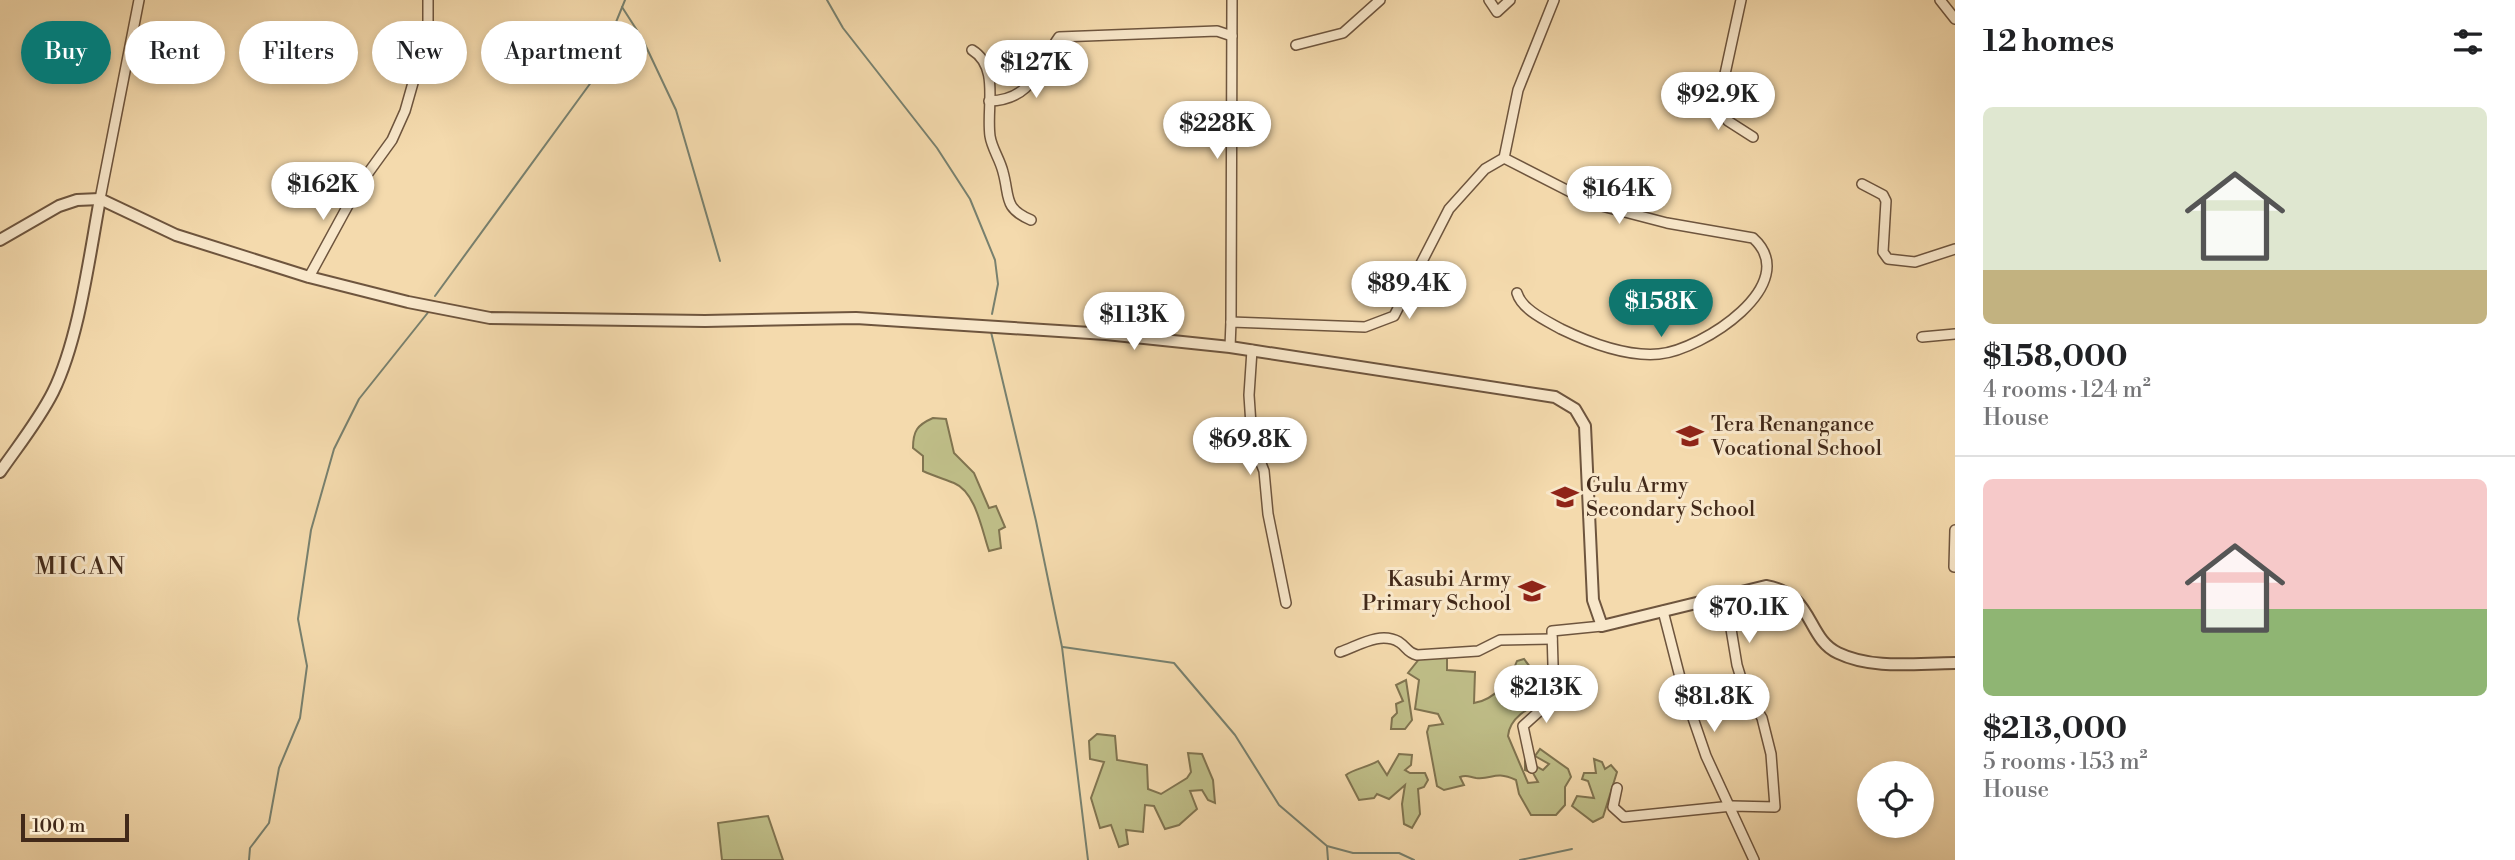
<!DOCTYPE html>
<html lang="en">
<head>
<meta charset="utf-8">
<style>
  body { margin:0; font-family:"Libre Bodoni",serif; background:#f6f6f6; color:#202124; height:100vh; display:flex; flex-direction:column; font-size:26px; white-space:nowrap }
  * { box-sizing:border-box; margin:0 }
  p { font-size:23px; color:#757577 }
  .icon { flex:none; width:38px; height:38px; fill:none; stroke:currentColor; stroke-width:2; stroke-linecap:round; stroke-linejoin:round }
  .map { position:relative; flex:1; overflow:hidden }
  .side { display:flex; flex-direction:column; background:#fff; width:560px }
  .side>* { flex:none }
  .top-card { position:absolute; left:21px; top:21px; width:665px; height:63px; display:flex; gap:14px }
  .fabs { position:absolute; left:1857px; top:761px; display:grid; gap:14px }
  .fabs a { display:grid; place-items:center; width:77px; height:77px; border-radius:50%; background:#fff; box-shadow:0 4px 10px #0003; font-size:35px }
  .scale { position:absolute; left:21px; bottom:18px; width:108px; box-sizing:border-box; padding-left:7px; border:4px solid #422919; border-top:0; font-size:19px; line-height:24px; white-space:nowrap; color:#422919; -webkit-text-stroke:5px #f8e7ca; paint-order:stroke }
  .price { position:absolute; translate:-50% -60px; padding:0 16px; border-radius:24px; background:#fff; color:#222; font-size:23px; line-height:46px; filter:drop-shadow(0 2px 4px #0008) }
  .price::after { content:''; position:absolute; left:50%; top:42px; width:21px; height:16px; margin-left:-10px; background:inherit; clip-path:polygon(0 0,100% 0,50% 100%) }
  .price.on { background:#0f766e; color:#fff }
  ul { padding:0; list-style:none }
  li { display:grid; align-content:center; gap:14px; height:371px; padding:0 28px }
  li+li { border-top:2px solid #e0e0e0 }
  li span { display:grid; place-items:center; height:217px; border-radius:10px; color:#555 }
  li>.icon { margin-inline-start:auto }
  span .icon { width:126px; height:126px; fill:#fffc; stroke-width:1 }
  li b { font-size:30px }
  h2 { display:flex; justify-content:space-between; align-items:center; height:84px; padding:0 28px; font-size:30px }
  .chip { padding:0 24px; border-radius:32px; background:#fff; box-shadow:0 4px 10px #0003; font-size:24px; line-height:63px }
  .chip.on { background:#0f766e; color:#fff }
  main { display:flex; flex:1; min-height:0 }
  .map>svg:first-child { display:block }
</style>
</head>
<body>
<main>
<div class="map">
<svg width="1955" height="860" viewBox="0 0 1955 860">
  <rect width="100%" height="100%" fill="#f4daad"/>
  <filter id="stains"><feTurbulence type="fractalNoise" baseFrequency=".00286" numOctaves="4"/><feColorMatrix values="0 0 0 0 .2 0 0 0 0 .09 0 0 0 0 .02 0 0 0 .5 -.17"/></filter>
  <radialGradient id="worn" r=".72"><stop offset=".6" stop-color="#630" stop-opacity="0"/><stop offset="1" stop-color="#630" stop-opacity=".3"/></radialGradient>
  <!-- green -->
  <g fill="#bfbe88" stroke="#807450" stroke-width="2">
    <path d="M933 418 946 419 954 453 974 473 989 508 996 506 1005 527 999 530 1001 548 989 551C982 531 976 492 954 483 944 479 934 476 923 471V456L913 448C913 431 917 425 933 418Z"/>
    <path d="M1447 651V670L1475 672 1474 703C1495 700 1510 680 1517 661L1524 659 1552 696C1536 705 1510 714 1508 736L1528 783 1538 782 1533 773 1525 770V760L1543 770 1549 764 1535 756 1540 749 1568 769 1571 777 1565 787V805L1556 815H1531L1519 794 1516 780C1494 770 1493 780 1476 778 1469 777 1467 774 1460 777L1464 785 1444 790 1437 786 1427 732 1429 726 1443 724 1438 714 1415 709 1419 680 1408 673 1424 653Z"/>
    <polygon points="1406,680 1412,720 1405,729 1391,729 1392,718 1397,713 1396,704 1403,701 1396,685"/>
    <polygon points="1097,734 1115,736 1117,760 1147,765 1148,789 1161,794 1187,778 1191,772 1188,753 1202,754 1213,780 1215,803 1208,800 1202,790 1190,791 1197,809 1179,825 1165,829 1154,806 1145,805 1143,832 1126,830 1128,844 1119,847 1111,825 1100,828 1091,798 1104,762 1090,759 1089,741"/>
    <path d="M1399 754 1412 755 1411 765 1405 770 1410 773H1425L1428 780 1424 787 1418 789 1420 814 1412 828 1404 824 1402 804 1405 785 1389 799 1377 794 1374 798 1359 800 1346 775C1354 769 1368 767 1378 761L1387 775Z"/>
    <polygon points="1594,759 1602,762 1605,769 1611,765 1617,772 1603,817 1593,822 1572,806 1577,796 1594,798 1588,781 1582,779 1584,773 1596,773"/>
    <polygon points="768,816 783,860 722,860 718,823"/>
  </g>
  <g fill="none" stroke-linecap="round" stroke-linejoin="round">
    <!-- stream -->
    <g stroke="#78816f" stroke-width="2">
      <polyline points="827,0 843,28 937,148 970,199 995,260 998,284 992,314"/>
      <polyline points="622,7 642,38 676,110 720,261"/>
      <polyline points="435,296 592,81 625,0"/>
      <polyline points="991,332 1036,521 1062,647 1088,860"/>
      <polyline points="1063,647 1174,663 1235,735 1279,805 1327,846 1353,853 1399,853 1414,860"/>
      <polyline points="1327,847 1328,860"/>
      <polyline points="249,860 250,848 269,823 279,768 300,718 307,666 298,619 311,530 334,449 359,399 430,310"/>
      <polyline points="1520,860 1572,849"/>
    </g>
    <defs>
      <g id="minor">
        <polyline points="1489,0 1497,12 1510,0"/>
        <polyline points="1741,0 1720,97 1728,121 1753,137"/>
        <polyline points="1940,0 1955,19"/>
        <polyline points="1296,45 1343,33 1380,0"/>
        <path d="M972 50C1000 67 986 107 990 136 992 149 1000 159 1003 172 1010 197 1003 208 1031 220"/>
        <path d="M989 101C1033 100 1038 67 1059 37L1217 31 1232 36"/>
        <path d="M1504 158 1594 204 1667 223 1753 238C1804 284 1702 350 1659 354 1626 357 1590 343 1561 329 1547 321 1522 310 1517 293"/>
        <polyline points="1862,184 1883,195 1886,201 1883,252 1888,259 1915,262 1955,249"/>
        <polyline points="100,199 139,0"/>
        <polyline points="309,277 358,187 392,140 405,111 428,30 428,0"/>
        <polyline points="1231,322 1232,0"/>
        <polyline points="1922,337 1955,334"/>
        <polyline points="1230,347 1231,322 1365,327 1394,316 1449,209 1485,169 1504,158 1518,90 1554,0"/>
        <polyline points="1252,350 1249,395 1252,440 1264,471 1268,514 1286,603"/>
        <polyline points="1954,567 1955,530"/>
        <polyline points="1663,611 1683,689 1706,756 1754,860"/>
        <path d="M1340 652C1358 646 1380 631 1399 642 1407 647 1407 653 1417 655L1478 651 1500 640 1552 639"/>
        <polyline points="1683,689 1734,702 1753,703"/>
        <polyline points="1532,768 1523,726 1554,698 1552,631 1602,626"/>
        <polyline points="1617,788 1613,807 1624,817 1732,806 1775,807 1771,754 1762,718 1744,688 1737,665 1725,593"/>
      </g>
      <g id="tertiary">
        <path d="M0 240 59 206 77 200 100 199 176 235 309 277 408 302 490 318 705 321 856 318 1106 334 1230 347 1555 397 1575 409 1585 426 1593 600 1602 626 1766 586C1814 594 1806 638 1838 653 1873 670 1917 663 1955 663"/>
        <path d="M0 472C18 446 39 420 53 392 79 339 89 258 100 199"/>
      </g>
    </defs>
    <!-- minor casing -->
    <use href="#minor" stroke="#6e553e" stroke-width="12"/>
    <!-- tertiary casing -->
    <use href="#tertiary" stroke="#6e553e" stroke-width="14"/>
    <!-- minor -->
    <use href="#minor" stroke="#f8e7ca" stroke-width="9"/>
    <!-- tertiary -->
    <use href="#tertiary" stroke="#f8e7ca" stroke-width="10"/>
  </g>
  <!-- icons -->
  <defs>
    <symbol id="school-bare" viewBox="-9 -9 18 18"><path d="M0-5L7-2L0 1L-7-2ZM-4 1L0 2.5L4 1V4Q0 6-4 4Z" fill="#8f2418" stroke="#f8e7ca" stroke-width="2.5" paint-order="stroke"/></symbol>
  </defs>
  <g fill-rule="evenodd">
    <use href="#school-bare" x="1671" y="417" width="38" height="38"/>
    <use href="#school-bare" x="1546" y="478" width="38" height="38"/>
    <use href="#school-bare" x="1513" y="572" width="38" height="38"/>
  </g>
  <g text-anchor="middle" stroke-width="6" stroke-linejoin="round" paint-order="stroke">
    <!-- poi labels -->
    <g font-size="21" fill="#422919" stroke="#f8e7ca" text-anchor="start">
      <text x="1711" y="431">Tera Renangance<tspan x="1711" dy="24">Vocational School</tspan></text>
      <text x="1586" y="492">Gulu Army<tspan x="1586" dy="24">Secondary School</tspan></text>
      <text x="1511" y="586" text-anchor="end">Kasubi Army<tspan x="1511" dy="24">Primary School</tspan></text>
    </g>
    <!-- quarter labels -->
    <g font-size="24" letter-spacing="2" fill="#422919" stroke="#f8e7ca">
      <text x="81" y="574">MICAN</text>
    </g>
  </g>
  <rect width="100%" height="100%" filter="url(#stains)"/>
  <rect width="100%" height="100%" fill="url(#worn)"/>
</svg>
<div class="fabs">
<a><svg class="icon" aria-label="locate" viewBox="0 0 24 24"><circle cx="12" cy="12" r="6"/><path d="M12 2v4M12 18v4M2 12h4M18 12h4"/></svg></a>
</div>
<div class="scale">100 m</div>
<b class="price" style="left:1036px;top:100px">$127K</b>
<b class="price" style="left:1718px;top:132px">$92.9K</b>
<b class="price" style="left:1217px;top:161px">$228K</b>
<b class="price" style="left:323px;top:222px">$162K</b>
<b class="price" style="left:1619px;top:226px">$164K</b>
<b class="price" style="left:1409px;top:321px">$89.4K</b>
<b class="price on" style="left:1661px;top:339px">$158K</b>
<b class="price" style="left:1134px;top:352px">$113K</b>
<b class="price" style="left:1250px;top:477px">$69.8K</b>
<b class="price" style="left:1749px;top:645px">$70.1K</b>
<b class="price" style="left:1546px;top:725px">$213K</b>
<b class="price" style="left:1714px;top:734px">$81.8K</b>
<div class="top-card">
<a class="chip on">Buy</a>
<a class="chip">Rent</a>
<a class="chip">Filters</a>
<a class="chip">New</a>
<a class="chip">Apartment</a>
</div>
</div>
<section class="side">
<h2>12 homes<svg class="icon" aria-label="filters" viewBox="0 0 24 24"><path d="M4 7h16M4 17h16"/><circle cx="9" cy="7" r="2"/><circle cx="15" cy="17" r="2"/></svg></h2>
<ul>
<li><span style="background:linear-gradient(#dfe7d0 75%,#c2b280 0)"><svg class="icon" aria-label="home" viewBox="0 0 24 24"><path d="M3 11l9-7 9 7M6 9v11h12V9"/></svg></span><div><b>$158,000</b><p>4 rooms · 124 m²</p><p>House</p></div></li>
<li><span style="background:linear-gradient(#f6c9c9 60%,#8fb573 0)"><svg class="icon" aria-label="home" viewBox="0 0 24 24"><path d="M3 11l9-7 9 7M6 9v11h12V9"/></svg></span><div><b>$213,000</b><p>5 rooms · 153 m²</p><p>House</p></div></li>
</ul>
</section>
</main>
</body>
</html>
